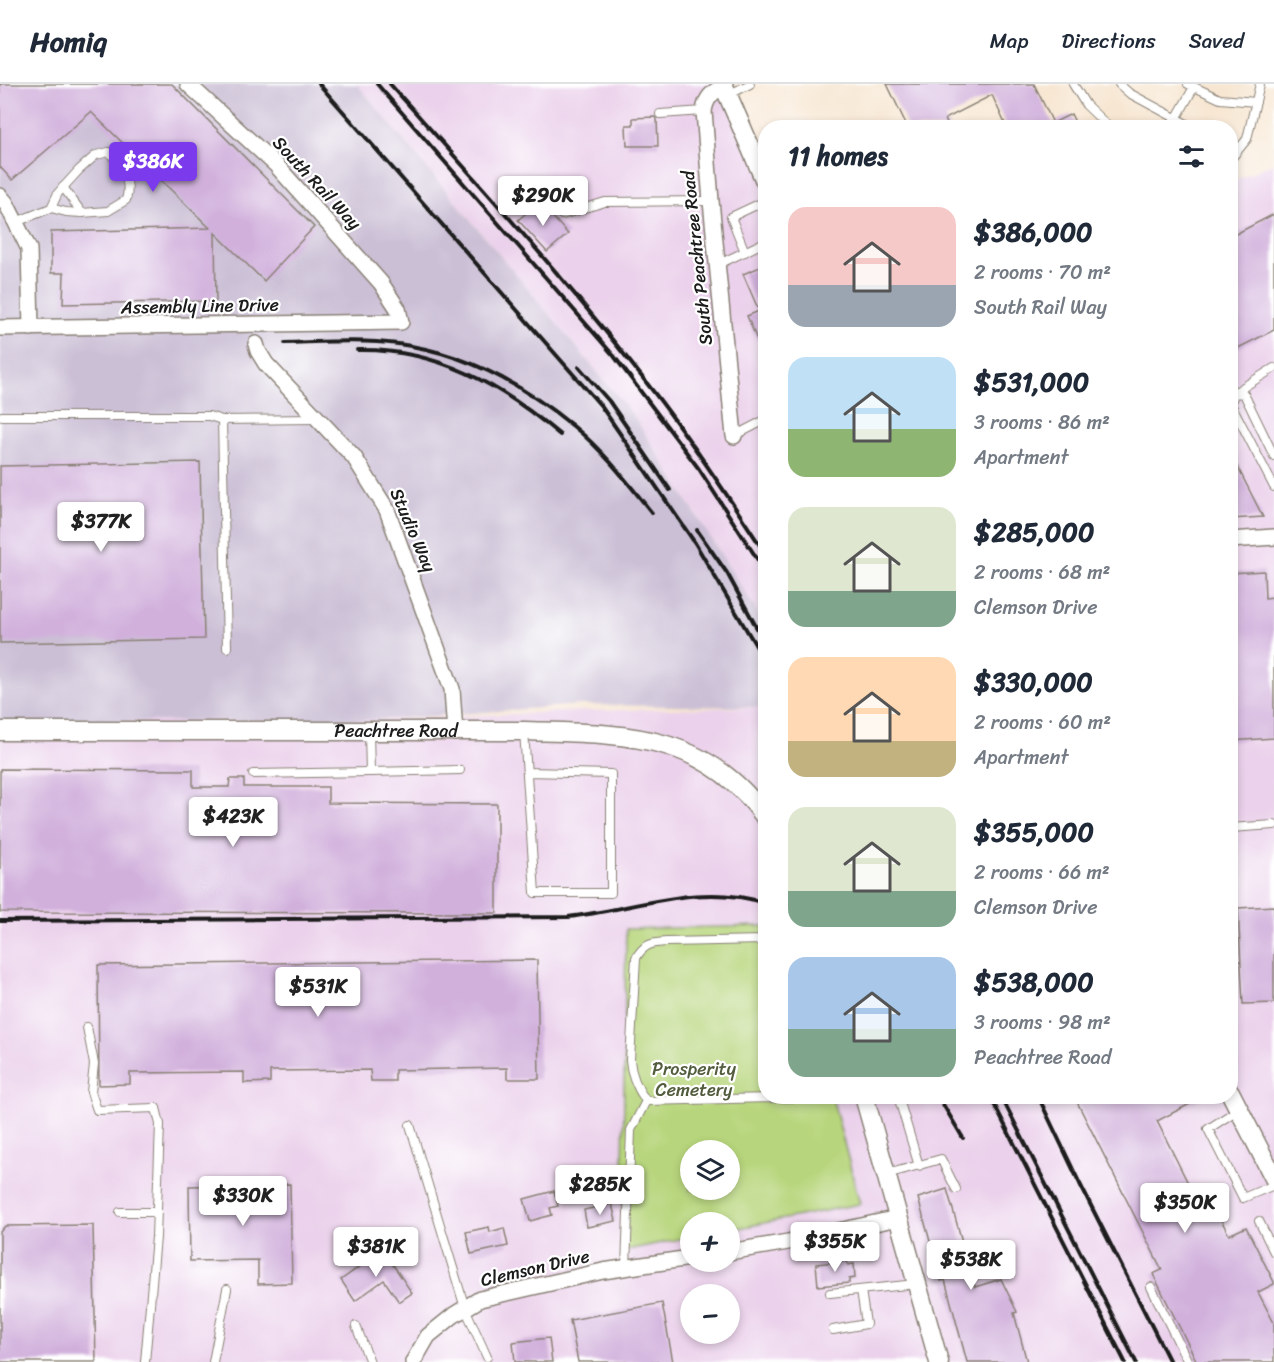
<!DOCTYPE html>
<html lang="en">
<head>
<meta charset="utf-8">
<style>
  body { margin:0; font-family:Sriracha,sans-serif; background:#f2f2f3; color:#1f2937; height:100vh; display:flex; flex-direction:column; font-size:22px; white-space:nowrap }
  * { box-sizing:border-box; margin:0 }
  p { font-size:20px; color:#747a83 }
  .icon { flex:none; width:33px; height:33px; fill:none; stroke:currentColor; stroke-width:2; stroke-linecap:round; stroke-linejoin:round }
  .map { position:relative; flex:1; overflow:hidden }
  .drawer { position:absolute; left:758px; top:36px; width:480px; height:984px; display:flex; flex-direction:column; background:#fff; border-radius:24px; box-shadow:0 3px 9px #0003 }
  .drawer>* { flex:none }
  .fabs { position:absolute; left:680px; top:1056px; display:grid; gap:12px }
  .fabs a { display:grid; place-items:center; width:60px; height:60px; border-radius:50%; background:#fff; box-shadow:0 3px 9px #0003; font-size:30px }
  .price { position:absolute; translate:-50% -51px; padding:0 14px; border-radius:6px; background:#fff; color:#222; font-size:20px; line-height:39px; filter:drop-shadow(0 2px 3px #0008) }
  .price::after { content:''; position:absolute; left:50%; top:36px; width:18px; height:14px; margin-left:-9px; background:inherit; clip-path:polygon(0 0,100% 0,50% 100%) }
  .price.active { background:#7c3aed; color:#fff }
  ul { padding:0; list-style:none }
  li { display:flex; align-items:center; gap:18px; height:150px; padding:0 30px }
  li span { display:grid; place-items:center; flex:none; width:168px; height:120px; border-radius:18px; color:#555 }
  li>.icon { margin-inline-start:auto }
  span .icon { width:72px; height:72px; fill:#fffc; stroke-width:1 }
  li b { font-size:26px }
  h2 { display:flex; justify-content:space-between; align-items:center; height:72px; padding:0 30px; font-size:26px }
  header { display:flex; align-items:center; gap:36px; box-sizing:border-box; height:84px; padding:0 30px; background:#fff; border-bottom:2px solid #e0e1e3 }
  header strong { font-size:28px }
  nav { display:flex; gap:33px; margin-inline-start:auto; font-size:21px }
  .map>svg:first-child { display:block }
</style>
</head>
<body>
<header>
<strong>Homiq</strong>
<nav><a>Map</a><a>Directions</a><a>Saved</a></nav>
</header>
<div class="map">
<svg width="1274" height="1278" viewBox="0 0 1274 1278">
  <rect width="100%" height="100%" fill="#fff"/>
  <filter id="ink" filterUnits="userSpaceOnUse"><feTurbulence type="fractalNoise" baseFrequency=".0167" numOctaves="2"/><feDisplacementMap in="SourceGraphic" scale="12" xChannelSelector="R" yChannelSelector="G"/><feConvolveMatrix kernelMatrix="1 2 1 2 8 2 1 2 1" color-interpolation-filters="sRGB"/></filter>
  <filter id="wash" filterUnits="userSpaceOnUse"><feTurbulence type="fractalNoise" baseFrequency=".008" numOctaves="4" result="noise"/><feDisplacementMap in="SourceGraphic" scale="24" xChannelSelector="R" yChannelSelector="G"/><feGaussianBlur stdDeviation="1.35" result="paint"/><feColorMatrix in="noise" values="0 0 0 0 0 0 0 0 0 0 0 0 0 0 0 0 0 1.4 0 .05"/><feComposite in="paint" operator="in"/></filter>
  <g filter="url(#wash)">
    <rect width="100%" height="100%" fill="#f7e6d1"/>
    <!-- built -->
    <g fill="#ebd1eb" fill-rule="evenodd">
      <polygon points="357,0 727,0 765,68 765,540 633,331"/>
      <path d="M1274 79V1278H0V638L376 636 580 627 765 623V842L626 845 622 1166 690 1153V1178H729V1146L859 1120 832 1013 1230 1012V98ZM690 1210H729V1250H690Z"/>
    </g>
    <!-- industrial -->
    <polygon fill="#cbbfd5" points="0,0 357,0 633,331 765,540 765,623 580,621 376,636 0,638"/>
    <!-- green -->
    <path fill="#b7d57c" stroke="#6a784c" stroke-width="1.5" fill-rule="evenodd" d="M765 842V1012L832 1013 860 1120 729 1146V1138H690V1153L622 1167 626 845ZM690 1066H729V1106H690Z"/>
    <g id="blocks">
      <!-- building -->
      <g fill="#d1b1dc">
        <polygon points="0,0 172,0 314,143 264,197 215,149 216,217 63,220 64,189 51,189 51,148 210,144 91,28 12,96 0,83"/>
        <polygon points="887,0 1034,0 1053,39 1071,30 1078,44 1007,44 992,11 945,35 949,44 908,44"/>
        <polygon points="655,33 657,35 658,62 627,62 626,41 633,41 633,34"/>
        <polygon points="539,118 568,150 547,168 518,136"/>
        <polygon points="1274,130 1274,246 1230,268 1230,153"/>
        <polygon points="765,181 765,275 747,232 759,227 743,190"/>
        <polygon points="1230,368 1263,433 1230,435"/>
        <polygon points="200,378 204,555 0,559 0,382"/>
        <polygon points="1264,487 1265,514 1274,513 1274,654 1230,657 1230,489"/>
        <polygon points="0,685 193,686 193,703 229,703 230,695 244,695 244,703 328,703 328,719 497,720 497,829 0,828"/>
        <polygon points="1274,822 1274,919 1243,920 1238,824"/>
        <polygon points="537,876 539,995 507,995 507,984 395,986 395,997 371,997 370,986 270,987 270,998 244,999 244,988 130,989 130,1000 99,1001 98,881"/>
        <polygon points="1074,1012 1205,1012 1157,1037 1196,1115 1207,1109 1229,1151 1246,1143 1274,1198 1274,1200 1258,1208 1274,1239 1274,1278 1197,1278 1153,1190 1162,1186"/>
        <polygon points="290,1100 292,1199 258,1200 258,1176 190,1177 189,1102"/>
        <polygon points="947,1105 975,1203 1001,1195 1017,1228 1014,1229 1027,1278 967,1278 945,1196 941,1197 918,1114"/>
        <polygon points="554,1107 558,1122 550,1124 552,1131 530,1137 524,1115"/>
        <polygon points="612,1120 616,1137 587,1143 584,1126"/>
        <polygon points="93,1141 96,1278 0,1278 0,1148 5,1142"/>
        <polygon points="489,1143 490,1148 504,1144 508,1162 471,1170 466,1148"/>
        <polygon points="383,1166 412,1209 399,1218 384,1196 355,1217 341,1196"/>
        <polygon points="847,1177 848,1181 854,1180 855,1194 849,1195 849,1199 818,1202 816,1180"/>
        <polygon points="662,1219 673,1278 578,1278 570,1236"/>
        <polygon points="549,1254 552,1278 515,1278 513,1258"/>
      </g>
    </g>
  </g>
  <g filter="url(#ink)">
    <use href="#blocks" fill-opacity="0" stroke="#8a8176" stroke-width="1.5"/>
    <g fill="none" stroke-linecap="round" stroke-linejoin="round">
      <defs>
        <g id="service">
          <polyline points="1073,0 1086,21 1110,44"/>
          <polyline points="1119,0 1129,9 1194,44"/>
          <polyline points="1188,0 1220,15 1256,18"/>
          <polyline points="728,11 750,0"/>
          <polyline points="660,30 704,27"/>
          <polyline points="1171,44 1194,3"/>
          <polyline points="1230,76 1247,55 1260,0"/>
          <polyline points="63,103 82,129"/>
          <polyline points="562,131 605,118 711,117"/>
          <path d="M16 138 51 124 66 128 82 129 108 127 126 116C132 97 122 82 109 68L96 71 79 86 58 109 51 124"/>
          <polyline points="745,168 731,133 765,117"/>
          <polyline points="717,181 765,158"/>
          <polyline points="1230,303 1234,309 1274,284"/>
          <polyline points="2,332 209,332 222,336 227,564"/>
          <polyline points="222,336 317,335"/>
          <polyline points="734,352 765,336"/>
          <polyline points="1274,372 1244,310 1234,309 1231,320 1274,403"/>
          <polyline points="524,647 535,809 611,809 611,690 527,688"/>
          <polyline points="369,648 370,688 460,686"/>
          <polyline points="253,690 370,688"/>
          <polyline points="1230,744 1274,741"/>
          <polyline points="87,943 94,980 91,1008 97,1026 156,1024 160,1040 156,1153 145,1278"/>
          <polyline points="898,1012 919,1082"/>
          <path d="M646 1017C637 1004 631 992 630 976L636 874C644 860 651 859 667 858L765 856"/>
          <polyline points="1239,1025 1208,1045 1243,1114 1274,1101"/>
          <polyline points="410,1041 465,1224 487,1273"/>
          <polyline points="887,1090 941,1075 956,1105"/>
          <polyline points="120,1128 156,1128"/>
          <polyline points="1259,1137 1274,1168"/>
          <polyline points="626,1184 631,1046 646,1017 855,1012"/>
          <polyline points="1151,1203 1188,1278"/>
          <polyline points="830,1209 916,1200"/>
          <polyline points="356,1242 370,1278"/>
          <polyline points="833,1246 866,1240 861,1206"/>
          <polyline points="213,1278 227,1205"/>
        </g>
        <g id="minor">
          <path d="M724 2C712 8 706 14 704 27L711 117 734 352"/>
          <polyline points="0,112 6,119 29,165 31,244"/>
          <polyline points="0,244 401,238 398,225 381,199 276,81 188,0"/>
          <polyline points="256,260 258,267 266,280 354,373 387,426 452,605 455,649"/>
          <polyline points="1230,456 1274,453"/>
          <polyline points="729,1168 788,1158 898,1134"/>
          <polyline points="413,1278 428,1252 454,1231 480,1215 603,1187 690,1174"/>
        </g>
        <g id="tertiary">
          <polyline points="723,0 765,97"/>
          <path id="s1" d="M0 647H524C619 650 703 646 765 733"/>
          <polyline points="1230,1008 1274,1094"/>
          <polyline points="864,1012 939,1278"/>
        </g>
      </defs>
      <!-- service casing -->
      <use href="#service" stroke="#8a8176" stroke-width="10"/>
      <!-- minor casing -->
      <use href="#minor" stroke="#8a8176" stroke-width="18"/>
      <!-- tertiary casing -->
      <use href="#tertiary" stroke="#8a8176" stroke-width="21"/>
      <!-- service -->
      <use href="#service" stroke="#fff" stroke-width="8"/>
      <!-- minor -->
      <use href="#minor" stroke="#fff" stroke-width="15"/>
      <!-- tertiary -->
      <use href="#tertiary" stroke="#fff" stroke-width="18"/>
      <!-- rail -->
      <g stroke="#1c1c1c" stroke-width="4">
        <polyline points="319,0 601,322 695,459 765,577"/>
        <polyline points="377,0 614,272 699,385 765,487"/>
        <path d="M390 0C481 102 573 203 656 311 695 362 730 415 765 469"/>
        <path d="M285 259C322 258 361 255 398 260 463 268 523 301 573 342 603 366 628 399 652 429"/>
        <path d="M357 266C437 264 501 301 560 351"/>
        <polyline points="579,283 609,317 670,406"/>
        <polyline points="697,446 727,489 765,559"/>
        <path d="M0 837 568 833C633 826 699 797 765 819"/>
        <polyline points="938,1012 963,1054"/>
        <polyline points="990,1012 1125,1278"/>
        <polyline points="1001,1012 1136,1278"/>
        <polyline points="1038,1012 1080,1100 1170,1278"/>
      </g>
    </g>
  </g>
  <g text-anchor="middle" stroke-width="4.5" stroke-linejoin="round" paint-order="stroke">
    <!-- street labels -->
    <g font-size="18" fill="#1c1c1c" stroke="#fff">
      <text transform="translate(317 99) rotate(47)" y="6">South Rail Way</text>
      <text transform="translate(697 174) rotate(-96)" y="6">South Peachtree Road</text>
      <text transform="translate(200 222) rotate(-1)" y="6">Assembly Line Drive</text>
      <text transform="translate(413 446) rotate(67)" y="6">Studio Way</text>
      <text dy="6" stroke="none"><textPath href="#s1" startOffset="396">Peachtree Road</textPath></text>
      <text transform="translate(535 1184) rotate(-13)" y="6">Clemson Drive</text>
    </g>
    <!-- park labels -->
    <g font-size="18" fill="#525d3e" stroke="#fff">
      <text x="694" y="991">Prosperity<tspan x="694" dy="21">Cemetery</tspan></text>
    </g>
  </g>
</svg>
<div class="fabs">
<a><svg class="icon" aria-label="layers" viewBox="0 0 24 24"><path d="M12 4l9 5-9 5-9-5zM3 14l9 5 9-5"/></svg></a>
<a>+</a>
<a>−</a>
</div>
<b class="price active" style="left:153px;top:109px">$386K</b>
<b class="price" style="left:543px;top:143px">$290K</b>
<b class="price" style="left:101px;top:469px">$377K</b>
<b class="price" style="left:233px;top:764px">$423K</b>
<b class="price" style="left:318px;top:934px">$531K</b>
<b class="price" style="left:600px;top:1132px">$285K</b>
<b class="price" style="left:243px;top:1143px">$330K</b>
<b class="price" style="left:1185px;top:1150px">$350K</b>
<b class="price" style="left:835px;top:1189px">$355K</b>
<b class="price" style="left:376px;top:1194px">$381K</b>
<b class="price" style="left:971px;top:1207px">$538K</b>
<section class="drawer">
<h2>11 homes<svg class="icon" aria-label="filters" viewBox="0 0 24 24"><path d="M4 7h16M4 17h16"/><circle cx="9" cy="7" r="2"/><circle cx="15" cy="17" r="2"/></svg></h2>
<ul>
<li><span style="background:linear-gradient(#f6c9c9 65%,#9aa5b1 0)"><svg class="icon" aria-label="home" viewBox="0 0 24 24"><path d="M3 11l9-7 9 7M6 9v11h12V9"/></svg></span><div><b>$386,000</b><p>2 rooms · 70 m²</p><p>South Rail Way</p></div></li>
<li><span style="background:linear-gradient(#bfe0f5 60%,#8fb573 0)"><svg class="icon" aria-label="home" viewBox="0 0 24 24"><path d="M3 11l9-7 9 7M6 9v11h12V9"/></svg></span><div><b>$531,000</b><p>3 rooms · 86 m²</p><p>Apartment</p></div></li>
<li><span style="background:linear-gradient(#dfe7d0 70%,#7fa58c 0)"><svg class="icon" aria-label="home" viewBox="0 0 24 24"><path d="M3 11l9-7 9 7M6 9v11h12V9"/></svg></span><div><b>$285,000</b><p>2 rooms · 68 m²</p><p>Clemson Drive</p></div></li>
<li><span style="background:linear-gradient(#ffd9b3 70%,#c2b280 0)"><svg class="icon" aria-label="home" viewBox="0 0 24 24"><path d="M3 11l9-7 9 7M6 9v11h12V9"/></svg></span><div><b>$330,000</b><p>2 rooms · 60 m²</p><p>Apartment</p></div></li>
<li><span style="background:linear-gradient(#dfe7d0 70%,#7fa58c 0)"><svg class="icon" aria-label="home" viewBox="0 0 24 24"><path d="M3 11l9-7 9 7M6 9v11h12V9"/></svg></span><div><b>$355,000</b><p>2 rooms · 66 m²</p><p>Clemson Drive</p></div></li>
<li><span style="background:linear-gradient(#a9c7e8 60%,#7fa58c 0)"><svg class="icon" aria-label="home" viewBox="0 0 24 24"><path d="M3 11l9-7 9 7M6 9v11h12V9"/></svg></span><div><b>$538,000</b><p>3 rooms · 98 m²</p><p>Peachtree Road</p></div></li>
</ul>
</section>
</div>
</body>
</html>
